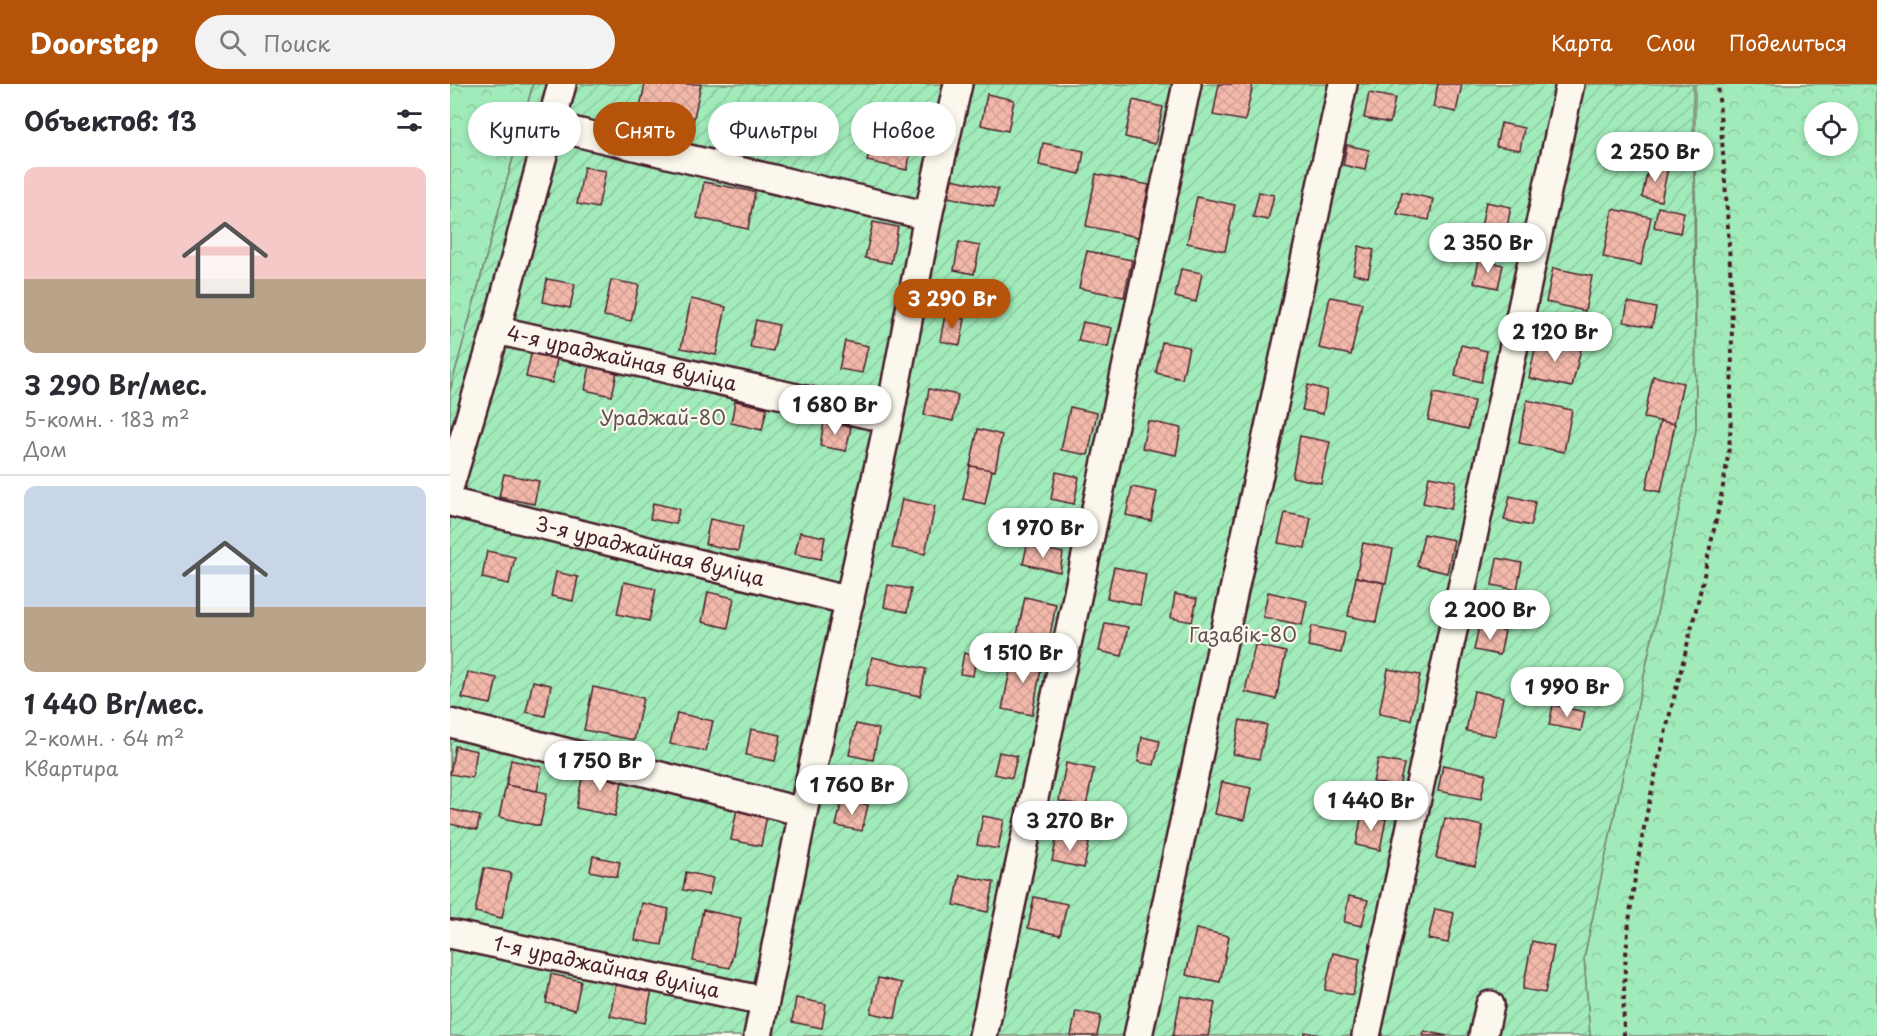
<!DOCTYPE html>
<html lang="ru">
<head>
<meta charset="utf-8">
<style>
  body { margin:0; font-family:"Playpen Sans",sans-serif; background:#f2f2f3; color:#2b2b33; height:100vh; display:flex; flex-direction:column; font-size:22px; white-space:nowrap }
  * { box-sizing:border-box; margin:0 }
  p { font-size:20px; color:#7c7c81 }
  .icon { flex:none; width:33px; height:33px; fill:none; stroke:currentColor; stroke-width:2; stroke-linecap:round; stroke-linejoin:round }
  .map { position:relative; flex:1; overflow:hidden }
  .panel { display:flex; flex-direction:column; background:#fff; width:450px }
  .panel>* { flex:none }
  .banner { position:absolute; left:18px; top:18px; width:570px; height:54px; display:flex; gap:12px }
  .tools { position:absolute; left:1354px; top:18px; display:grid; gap:12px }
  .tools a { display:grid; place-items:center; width:54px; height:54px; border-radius:50%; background:#fff; box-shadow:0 3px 9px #0003; font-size:30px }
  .price { position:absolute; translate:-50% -51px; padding:0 14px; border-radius:21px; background:#fff; color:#222; font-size:20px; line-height:39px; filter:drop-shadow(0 2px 3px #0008) }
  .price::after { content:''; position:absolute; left:50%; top:36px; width:18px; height:14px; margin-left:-9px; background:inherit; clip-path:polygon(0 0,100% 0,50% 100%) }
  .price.current { background:#b45309; color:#fff }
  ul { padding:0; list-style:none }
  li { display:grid; align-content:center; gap:12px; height:318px; padding:0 24px }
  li+li { border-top:2px solid #e1e1e2 }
  li span { display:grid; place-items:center; height:186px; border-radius:12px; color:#555 }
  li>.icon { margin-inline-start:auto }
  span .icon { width:108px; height:108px; fill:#fffc; stroke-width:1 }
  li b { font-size:26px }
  h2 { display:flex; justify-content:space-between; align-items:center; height:72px; padding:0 24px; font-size:26px }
  .tag { padding:0 21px; border-radius:27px; background:#fff; box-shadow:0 3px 9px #0003; font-size:21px; line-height:54px }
  .tag.current { background:#b45309; color:#fff }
  header { display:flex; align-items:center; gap:36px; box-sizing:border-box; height:84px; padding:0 30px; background:#b45309; color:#fff }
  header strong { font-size:28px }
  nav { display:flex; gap:33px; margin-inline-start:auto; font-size:21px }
  .search { width:420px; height:54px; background:#f2f2f3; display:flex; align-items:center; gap:15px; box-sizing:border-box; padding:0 21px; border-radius:33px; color:#7c7c81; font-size:22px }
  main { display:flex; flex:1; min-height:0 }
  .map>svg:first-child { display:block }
</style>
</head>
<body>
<header>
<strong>Doorstep</strong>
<div class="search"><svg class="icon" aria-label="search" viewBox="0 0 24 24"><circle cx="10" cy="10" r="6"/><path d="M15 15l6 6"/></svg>Поиск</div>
<nav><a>Карта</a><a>Слои</a><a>Поделиться</a></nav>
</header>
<main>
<section class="panel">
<h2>Объектов: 13<svg class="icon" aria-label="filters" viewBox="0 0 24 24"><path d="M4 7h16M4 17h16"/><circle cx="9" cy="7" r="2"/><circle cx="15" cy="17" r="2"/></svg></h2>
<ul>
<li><span style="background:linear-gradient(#f6c9c9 60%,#b9a48a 0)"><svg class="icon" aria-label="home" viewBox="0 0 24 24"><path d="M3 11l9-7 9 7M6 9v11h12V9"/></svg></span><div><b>3 290 Br/мес.</b><p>5-комн. · 183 m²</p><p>Дом</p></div></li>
<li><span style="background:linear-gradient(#c9d6e8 65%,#b9a48a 0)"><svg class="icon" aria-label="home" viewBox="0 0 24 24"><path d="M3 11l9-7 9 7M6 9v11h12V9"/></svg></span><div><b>1 440 Br/мес.</b><p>2-комн. · 64 m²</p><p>Квартира</p></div></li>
</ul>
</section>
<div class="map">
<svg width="1427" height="952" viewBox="0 0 1427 952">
  <defs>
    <pattern id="forest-crowns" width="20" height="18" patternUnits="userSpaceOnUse" patternTransform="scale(1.5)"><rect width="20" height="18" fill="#a1ebba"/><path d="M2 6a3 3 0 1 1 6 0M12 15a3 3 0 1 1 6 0" fill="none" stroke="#8cc9a0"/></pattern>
    <pattern id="garden-furrows" width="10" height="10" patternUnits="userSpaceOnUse" patternTransform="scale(1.5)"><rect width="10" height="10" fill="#a1ebba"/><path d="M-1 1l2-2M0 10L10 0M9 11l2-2" fill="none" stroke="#8cc9a0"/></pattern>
    <pattern id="building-cross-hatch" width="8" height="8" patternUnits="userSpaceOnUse" patternTransform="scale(1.5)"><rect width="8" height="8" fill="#f2b9ab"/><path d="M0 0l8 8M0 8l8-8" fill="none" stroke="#d19f93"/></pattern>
  </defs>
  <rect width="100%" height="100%" fill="#fbf7ec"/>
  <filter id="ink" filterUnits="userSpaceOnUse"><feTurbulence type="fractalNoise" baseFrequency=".0167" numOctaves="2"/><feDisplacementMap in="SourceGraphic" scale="12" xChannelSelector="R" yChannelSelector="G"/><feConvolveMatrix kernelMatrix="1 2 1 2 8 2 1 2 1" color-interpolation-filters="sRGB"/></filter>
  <g filter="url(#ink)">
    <!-- forest -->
    <g fill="url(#forest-crowns)" stroke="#768572" stroke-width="1.5" fill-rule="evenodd">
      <polygon points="0,0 83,0 0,307"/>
      <path d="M1245 0H1427V952H1140L1134 874 1246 346ZM1365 28H1398V62H1365Z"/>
    </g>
    <!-- garden -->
    <polygon fill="url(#garden-furrows)" stroke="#768572" stroke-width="1.5" points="83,0 1243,0 1246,346 1134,874 1140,952 0,952 0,307"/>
    <!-- building -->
    <g fill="url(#building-cross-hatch)" stroke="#4a1f2b" stroke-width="1.5">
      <polygon points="195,0 251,0 241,48 187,37"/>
      <polygon points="769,0 803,0 795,37 763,31"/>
      <polygon points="988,0 1012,0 1006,28 983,23"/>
      <polygon points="919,9 945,14 940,39 914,34"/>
      <polygon points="537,10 564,16 558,47 531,41"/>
      <polygon points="683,16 713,23 705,60 675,53"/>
      <polygon points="292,29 314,33 309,57 287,53"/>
      <polygon points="345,37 367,42 362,67 340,62"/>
      <polygon points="1051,39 1074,44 1070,66 1046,62"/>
      <polygon points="425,40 465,48 457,86 417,77"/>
      <polygon points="593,59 634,67 630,90 589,81"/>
      <polygon points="897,61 919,66 915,86 893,81"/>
      <polygon points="1199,80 1218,84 1211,117 1192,113"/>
      <polygon points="134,83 156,87 148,124 127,120"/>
      <polygon points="646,90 699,101 688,153 636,142"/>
      <polygon points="502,95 548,105 544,123 498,113"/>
      <polygon points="254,98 305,108 298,145 247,134"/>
      <polygon points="809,108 824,111 818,136 803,133"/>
      <polygon points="952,108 983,115 979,136 947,130"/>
      <polygon points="747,113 785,121 775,167 737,159"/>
      <polygon points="1036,118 1061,123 1055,153 1030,148"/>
      <polygon points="1208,123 1234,128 1230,149 1204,143"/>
      <polygon points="1163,125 1201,133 1191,181 1153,173"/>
      <polygon points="423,138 448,143 441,179 415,174"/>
      <polygon points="509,158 530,162 524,190 504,186"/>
      <polygon points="909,162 924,166 918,193 903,190"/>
      <polygon points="637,167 682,176 674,213 629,204"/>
      <polygon points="1029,176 1053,181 1048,204 1024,199"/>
      <polygon points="1103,184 1142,192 1135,227 1096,218"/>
      <polygon points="731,185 752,189 746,218 725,213"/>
      <polygon points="97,195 125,200 120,224 93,218"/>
      <polygon points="161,196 189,201 181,237 154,232"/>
      <polygon points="880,213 912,219 901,271 869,264"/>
      <polygon points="241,215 276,223 266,271 231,264"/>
      <polygon points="1178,218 1206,224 1202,243 1174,238"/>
      <polygon points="495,231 515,235 510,261 490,257"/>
      <polygon points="306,236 329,241 323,267 300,263"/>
      <polygon points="633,238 662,244 658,263 628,257"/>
      <polygon points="1087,255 1131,265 1122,303 1079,294"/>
      <polygon points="395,257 418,262 412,289 389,285"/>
      <polygon points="712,258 739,263 732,295 706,289"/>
      <polygon points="1011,261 1037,267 1031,298 1005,292"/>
      <polygon points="82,266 108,271 102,299 76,293"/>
      <polygon points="140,282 167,288 162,312 135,306"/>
      <polygon points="1203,292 1233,299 1224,340 1194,334"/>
      <polygon points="858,301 877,306 873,330 852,326"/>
      <polygon points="479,305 508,311 503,337 474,331"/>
      <polygon points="984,309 1024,317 1018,345 978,336"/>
      <polygon points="1077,316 1122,326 1114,368 1069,359"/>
      <polygon points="285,317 317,324 312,346 281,339"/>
      <polygon points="620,323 647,329 638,371 611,366"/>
      <polygon points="698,337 731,344 726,371 692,364"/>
      <polygon points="1210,337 1225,340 1211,408 1196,405"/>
      <polygon points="374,338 401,343 396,367 370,362"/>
      <polygon points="528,345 552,351 545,387 520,382"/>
      <polygon points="850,352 880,358 871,399 842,393"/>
      <polygon points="520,382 542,386 535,420 513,415"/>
      <polygon points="606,388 629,393 624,420 601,415"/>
      <polygon points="54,390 89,397 84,420 49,413"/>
      <polygon points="979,392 1006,397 1001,425 973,419"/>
      <polygon points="682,403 707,408 701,437 676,431"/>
      <polygon points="1060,412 1085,418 1081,442 1054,436"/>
      <polygon points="452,415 485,422 475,470 442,464"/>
      <polygon points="203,419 229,425 226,440 200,435"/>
      <polygon points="835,429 861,434 855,464 828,459"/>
      <polygon points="260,435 293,442 288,467 255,460"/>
      <polygon points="350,448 375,453 371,475 345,470"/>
      <polygon points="974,450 1004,456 997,489 967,482"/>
      <polygon points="913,459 943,465 936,499 906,493"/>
      <polygon points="577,461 613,469 610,488 573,480"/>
      <polygon points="37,467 65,473 59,500 32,494"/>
      <polygon points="1047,474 1072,479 1067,506 1042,501"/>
      <polygon points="664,483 696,490 690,521 657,514"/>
      <polygon points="106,488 128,493 123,517 101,512"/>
      <polygon points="906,493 934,499 926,538 898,532"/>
      <polygon points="174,498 206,505 199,537 167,530"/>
      <polygon points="438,501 461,505 457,528 434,523"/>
      <polygon points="258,508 284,514 278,544 252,538"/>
      <polygon points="818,508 857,517 852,541 813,533"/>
      <polygon points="725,510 747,515 742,538 721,534"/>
      <polygon points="575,513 606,520 598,562 566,556"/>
      <polygon points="655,539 678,543 672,572 649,567"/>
      <polygon points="862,542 895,549 891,569 858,562"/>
      <polygon points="1029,542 1055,547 1050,571 1024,566"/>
      <polygon points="805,561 836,568 826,615 795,608"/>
      <polygon points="564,568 593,575 582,631 552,625"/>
      <polygon points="514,569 526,572 523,592 510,590"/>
      <polygon points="422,573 476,585 470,612 416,601"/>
      <polygon points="938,585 970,591 961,636 929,630"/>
      <polygon points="18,588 47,594 41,620 12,614"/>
      <polygon points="83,597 101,601 95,632 76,628"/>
      <polygon points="143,603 193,614 184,656 134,646"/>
      <polygon points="1024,607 1053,613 1045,652 1016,647"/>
      <polygon points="1103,621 1135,628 1131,647 1099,641"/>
      <polygon points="227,629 263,637 256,667 220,660"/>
      <polygon points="790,636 817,641 809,675 783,670"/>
      <polygon points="406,640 429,645 423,676 399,671"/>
      <polygon points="301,645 331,651 325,677 296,671"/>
      <polygon points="692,653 710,657 704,681 688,678"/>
      <polygon points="5,662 27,667 22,694 0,690"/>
      <polygon points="549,668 567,672 562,694 544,690"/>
      <polygon points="928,675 954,680 949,703 923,698"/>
      <polygon points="61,676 92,683 87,707 56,701"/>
      <polygon points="616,679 644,685 636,722 609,717"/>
      <polygon points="993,681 1036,690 1031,715 988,707"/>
      <polygon points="134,685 173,693 165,732 126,724"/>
      <polygon points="772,698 801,704 794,736 765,730"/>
      <polygon points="56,701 97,709 90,742 49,733"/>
      <polygon points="392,716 418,721 412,747 386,742"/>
      <polygon points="287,724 317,731 311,762 281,756"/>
      <polygon points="0,725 30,732 27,746 0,740"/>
      <polygon points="912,730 936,735 930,766 906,761"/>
      <polygon points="533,732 554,736 548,765 527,761"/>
      <polygon points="995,734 1033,742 1025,782 986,774"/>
      <polygon points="607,752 639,759 634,784 602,777"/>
      <polygon points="143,772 170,778 167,793 140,787"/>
      <polygon points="34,784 61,789 52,834 25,828"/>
      <polygon points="236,788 263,794 259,811 233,806"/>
      <polygon points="510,791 544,798 538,828 504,821"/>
      <polygon points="899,812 918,816 912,842 894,838"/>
      <polygon points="584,813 617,820 610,851 578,844"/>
      <polygon points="192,819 219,825 212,861 185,856"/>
      <polygon points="985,825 1004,829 998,859 978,855"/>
      <polygon points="253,826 291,834 280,884 243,877"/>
      <polygon points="746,845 779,852 770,898 736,891"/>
      <polygon points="1082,857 1104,862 1095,909 1073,905"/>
      <polygon points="883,869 910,875 903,911 875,906"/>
      <polygon points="101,890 131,897 125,926 96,919"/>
      <polygon points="428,894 452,899 445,934 421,929"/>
      <polygon points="166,899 202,906 195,939 160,932"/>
      <polygon points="731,912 765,919 758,952 723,952"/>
      <polygon points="346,914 376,920 372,944 342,938"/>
      <polygon points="626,927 651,932 647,952 621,952"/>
      <polygon points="974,947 997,952 973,952"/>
      <polygon points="855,948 875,952 854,952"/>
    </g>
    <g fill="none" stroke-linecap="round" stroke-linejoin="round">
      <defs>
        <g id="minor">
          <polyline points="101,42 478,132"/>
          <path id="s1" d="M46 246 439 335"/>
          <polyline points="0,401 46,246 112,0"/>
          <path id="s2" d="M0 418 400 517"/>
          <polyline points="0,639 353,728"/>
          <path id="s3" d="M0 850 315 917"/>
          <polyline points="308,952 353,728 439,335 478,132 508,0"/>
          <polyline points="533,952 737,0"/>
          <polyline points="688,952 893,0"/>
          <polyline points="916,952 1120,0"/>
          <polyline points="1033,952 1040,921"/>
        </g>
      </defs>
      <!-- minor casing -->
      <use href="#minor" stroke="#4a1f2b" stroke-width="32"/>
      <!-- path -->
      <path stroke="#4a1f2b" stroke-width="4" stroke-dasharray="4.5 4.5" stroke-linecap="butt" d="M1174 952C1169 795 1218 647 1253 496 1262 452 1274 407 1279 363 1281 345 1281 327 1281 309 1285 206 1275 103 1268 0"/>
      <!-- minor -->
      <use href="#minor" stroke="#fbf7ec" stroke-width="27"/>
    </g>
  </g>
  <g text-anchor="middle" stroke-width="4.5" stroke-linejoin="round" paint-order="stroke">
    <!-- street labels -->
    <g font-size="20" fill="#4a1f2b" stroke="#fbf7ec">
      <text dy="7" stroke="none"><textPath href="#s1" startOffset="129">4-я ураджайная вуліца</textPath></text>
      <text dy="7" stroke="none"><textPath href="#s2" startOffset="206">3-я ураджайная вуліца</textPath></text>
      <text dy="7" stroke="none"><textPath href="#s3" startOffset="160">1-я ураджайная вуліца</textPath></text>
    </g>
    <!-- park labels -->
    <g font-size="20" fill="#60524f" stroke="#fbf7ec">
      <text x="213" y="341">Ураджай-80</text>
      <text x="793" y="558">Газавік-80</text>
    </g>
  </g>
</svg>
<div class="tools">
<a><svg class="icon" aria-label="locate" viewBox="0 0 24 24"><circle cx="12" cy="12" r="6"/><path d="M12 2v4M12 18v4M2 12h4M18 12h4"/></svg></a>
</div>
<b class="price" style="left:1205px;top:99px">2 250 Br</b>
<b class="price" style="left:1038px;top:190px">2 350 Br</b>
<b class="price current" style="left:502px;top:246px">3 290 Br</b>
<b class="price" style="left:1105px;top:279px">2 120 Br</b>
<b class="price" style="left:385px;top:352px">1 680 Br</b>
<b class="price" style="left:593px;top:475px">1 970 Br</b>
<b class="price" style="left:1040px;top:557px">2 200 Br</b>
<b class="price" style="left:573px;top:600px">1 510 Br</b>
<b class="price" style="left:1117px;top:634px">1 990 Br</b>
<b class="price" style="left:150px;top:708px">1 750 Br</b>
<b class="price" style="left:402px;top:732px">1 760 Br</b>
<b class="price" style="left:921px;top:748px">1 440 Br</b>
<b class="price" style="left:620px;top:768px">3 270 Br</b>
<div class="banner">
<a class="tag">Купить</a>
<a class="tag current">Снять</a>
<a class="tag">Фильтры</a>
<a class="tag">Новое</a>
</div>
</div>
</main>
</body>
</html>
